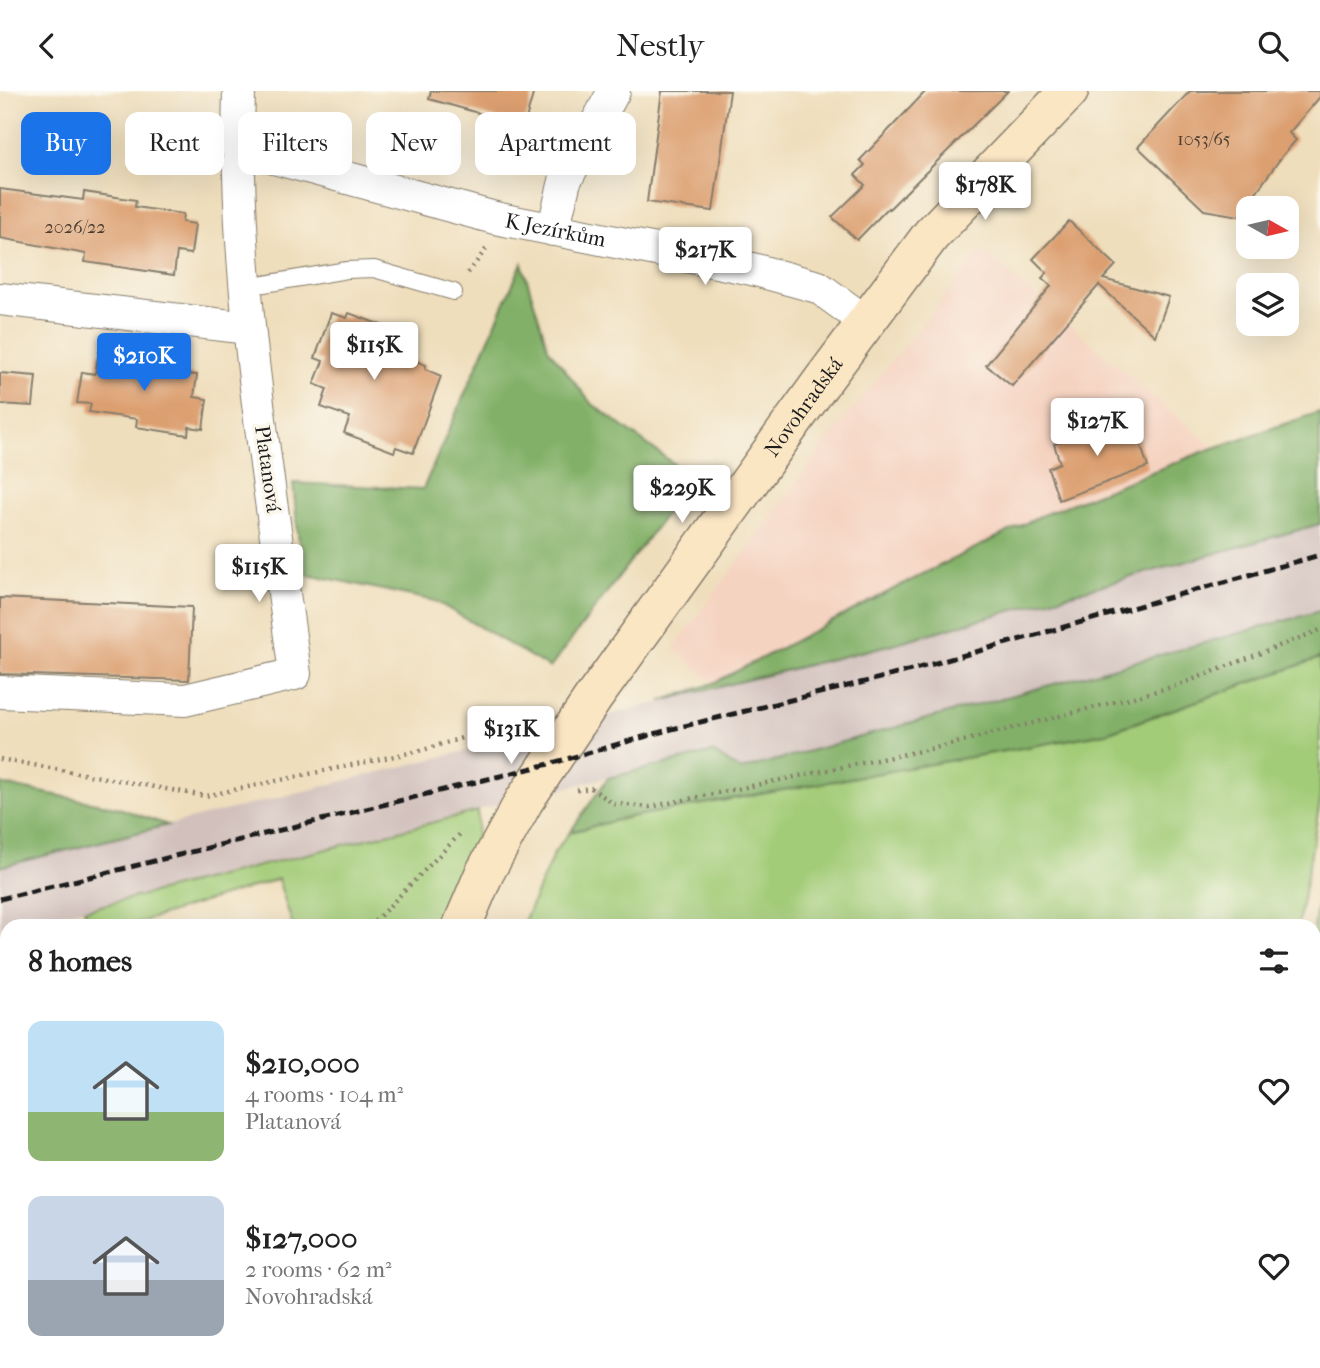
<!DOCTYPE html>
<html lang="en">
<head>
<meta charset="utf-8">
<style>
  body { margin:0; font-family:"IM FELL French Canon",serif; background:#f6f6f6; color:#222; height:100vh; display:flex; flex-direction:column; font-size:26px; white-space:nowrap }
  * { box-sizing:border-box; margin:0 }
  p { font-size:23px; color:#767676 }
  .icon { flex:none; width:38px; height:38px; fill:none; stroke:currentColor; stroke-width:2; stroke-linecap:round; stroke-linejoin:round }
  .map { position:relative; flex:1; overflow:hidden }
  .drawer { position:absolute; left:0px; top:828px; width:1321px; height:450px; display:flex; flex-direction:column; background:#fff; border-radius:21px 21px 0 0; box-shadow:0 7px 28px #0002 }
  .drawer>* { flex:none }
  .top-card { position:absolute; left:21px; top:21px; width:700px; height:63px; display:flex; gap:14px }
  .needle { width:46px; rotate:98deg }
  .tools { position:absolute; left:1236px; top:105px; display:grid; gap:14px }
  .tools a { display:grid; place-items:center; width:63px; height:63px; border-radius:14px; background:#fff; box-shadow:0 7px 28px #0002; font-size:35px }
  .price { position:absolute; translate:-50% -60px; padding:0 16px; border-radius:7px; background:#fff; color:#222; font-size:23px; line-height:46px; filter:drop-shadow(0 2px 4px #0008) }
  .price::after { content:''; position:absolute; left:50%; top:42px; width:21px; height:16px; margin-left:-10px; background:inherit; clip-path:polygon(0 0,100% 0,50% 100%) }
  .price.active { background:#1a73e8; color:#fff }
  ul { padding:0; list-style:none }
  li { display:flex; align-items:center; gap:21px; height:175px; padding:0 28px }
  li span { display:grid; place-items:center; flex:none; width:196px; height:140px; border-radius:14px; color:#555 }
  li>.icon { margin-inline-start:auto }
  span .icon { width:84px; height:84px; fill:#fffc; stroke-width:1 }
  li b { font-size:30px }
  h2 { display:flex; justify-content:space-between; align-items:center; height:84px; padding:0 28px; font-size:30px }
  .chip { padding:0 24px; border-radius:14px; background:#fff; box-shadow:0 7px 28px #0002; font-size:24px; line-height:63px }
  .chip.active { background:#1a73e8; color:#fff }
  header { display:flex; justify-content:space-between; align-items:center; height:91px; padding:0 28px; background:#fff; font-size:32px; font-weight:600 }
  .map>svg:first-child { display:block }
</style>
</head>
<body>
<header><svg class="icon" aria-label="back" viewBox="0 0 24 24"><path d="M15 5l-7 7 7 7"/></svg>Nestly<svg class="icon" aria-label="search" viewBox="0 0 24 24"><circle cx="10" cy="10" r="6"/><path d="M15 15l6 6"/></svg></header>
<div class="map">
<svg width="1320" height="1277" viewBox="0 0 1320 1277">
  <rect width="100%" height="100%" fill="#fbf7ec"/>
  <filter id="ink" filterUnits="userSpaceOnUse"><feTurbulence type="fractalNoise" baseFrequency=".0143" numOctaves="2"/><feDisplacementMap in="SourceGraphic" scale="14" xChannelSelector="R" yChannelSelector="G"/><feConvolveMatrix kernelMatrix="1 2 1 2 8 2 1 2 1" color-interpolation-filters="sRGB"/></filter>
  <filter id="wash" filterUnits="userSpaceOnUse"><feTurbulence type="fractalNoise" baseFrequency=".00686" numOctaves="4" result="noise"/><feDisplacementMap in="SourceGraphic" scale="28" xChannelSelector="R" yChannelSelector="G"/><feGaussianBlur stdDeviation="1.57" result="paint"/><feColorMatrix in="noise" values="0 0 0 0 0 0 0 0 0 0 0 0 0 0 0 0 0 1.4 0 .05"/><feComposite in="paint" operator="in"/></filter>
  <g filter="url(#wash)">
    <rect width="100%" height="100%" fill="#efdebc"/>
    <!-- built -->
    <polygon fill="#f5d3c1" points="982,159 1214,357 1040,425 909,490 714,592 673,558 827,350"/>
    <!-- industrial -->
    <polygon fill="#d1c0bc" points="1320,433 1320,520 740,680 713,661 680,668 15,835 7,835 0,838 0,776 889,554"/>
    <!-- green -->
    <g fill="#a3cc78" stroke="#60744a" stroke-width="2">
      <polygon points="1320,567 1320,712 1298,835 522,835 555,760 570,741 629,726 1106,642"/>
      <polygon points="478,720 477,746 434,835 293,835 278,788 127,835 92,835 84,819"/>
      <polygon points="1320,798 1320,1277 1237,1277 1238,1271 1314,1270 1314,835"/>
      <polygon points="104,1270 353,1270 354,1277 98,1277"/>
      <polygon points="445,1271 445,1270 1220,1271 1218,1277 446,1277"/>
    </g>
    <!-- forest -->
    <g fill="#82b068" stroke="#4f6642" stroke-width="2">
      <polygon points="522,172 548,257 591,312 693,387 550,577 435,510 302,482 293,392 423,398"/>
      <polygon points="1320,321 1320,433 889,554 661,610 714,592 909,490 1040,425 1205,360"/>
      <polygon points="1320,520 1320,567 1106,642 629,726 570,741 608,687 713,661 740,679"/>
      <polygon points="0,693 116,716 168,734 0,776"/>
    </g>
    <g id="blocks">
      <!-- building -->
      <g fill="#dc9f6f">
        <polygon points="431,0 534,0 524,35 429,8"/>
        <polygon points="662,0 730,0 713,120 647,111"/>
        <polygon points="926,0 1008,0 889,118 888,117 857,149 832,126 865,94 855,84 865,74 860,69"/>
        <polygon points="1190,0 1320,0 1320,6 1289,42 1296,49 1283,64 1239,125 1204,119 1138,56"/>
        <polygon points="0,98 83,109 84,101 136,109 135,116 183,123 182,131 195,133 191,163 177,161 174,184 85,171 86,163 0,147"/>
        <polygon points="1069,130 1116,174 1103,188 1169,206 1155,245 1099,194 1012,295 986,274 1051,195 1042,187 1047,182 1033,168"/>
        <polygon points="331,222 347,227 349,222 408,244 401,264 426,274 425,278 441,285 413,362 396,356 394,361 344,342 350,326 321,316 327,298 314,293 323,270 315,267"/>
        <polygon points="99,261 187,274 186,283 197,284 194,306 207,308 203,338 189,336 188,344 136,336 137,328 89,321 91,313 77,312 82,281 95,283"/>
        <polygon points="0,282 36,285 33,315 0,313"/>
        <polygon points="1131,325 1148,376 1059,409 1048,377 1060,372 1054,353"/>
        <polygon points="0,507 192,516 189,589 0,583"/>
      </g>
    </g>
  </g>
  <g filter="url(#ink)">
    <use href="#blocks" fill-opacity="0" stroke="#867d6c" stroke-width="2"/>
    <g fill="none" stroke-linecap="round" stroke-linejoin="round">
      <defs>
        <polyline id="lane" points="246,196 347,179 374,178 454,201"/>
        <g id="street">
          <path id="s1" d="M237 57 495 127 752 178 818 196 866 231"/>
          <polyline points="553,139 565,90 614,0"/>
          <polyline points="0,208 249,237"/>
          <path d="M0 601 185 609 295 583C270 390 233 195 239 0"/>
          <polyline points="46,1277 52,1270"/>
        </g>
        <g id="secondary">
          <path id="s2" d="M462 835 484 783 524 710 594 606 820 293 931 144 1069 0"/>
          <polyline points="386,1270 386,1277"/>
        </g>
      </defs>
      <!-- lane casing -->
      <use href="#lane" stroke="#867d6c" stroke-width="18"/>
      <!-- street casing -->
      <use href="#street" stroke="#867d6c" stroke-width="34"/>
      <!-- secondary casing -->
      <use href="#secondary" stroke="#867d6c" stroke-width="41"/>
      <!-- path -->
      <g stroke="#867d6c" stroke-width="4.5" stroke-dasharray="2 5" stroke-linecap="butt">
        <polyline points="468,182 486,158"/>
        <polyline points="0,668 205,705 423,659 536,624"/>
        <polyline points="577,699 591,697 614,713 650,716 944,655 1176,595 1320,539"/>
        <polyline points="370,835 462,741"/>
        <polyline points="1314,959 1320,926"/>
        <polyline points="1314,1045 1320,1046"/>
        <polyline points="1314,1112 1320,1114"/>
        <polyline points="1314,1194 1320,1195"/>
        <polyline points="1314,1246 1320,1247"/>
        <polyline points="1307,1277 1308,1270"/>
      </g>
      <!-- lane -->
      <use href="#lane" stroke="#fff" stroke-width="16"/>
      <!-- street -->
      <use href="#street" stroke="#fff" stroke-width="32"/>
      <!-- secondary -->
      <use href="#secondary" stroke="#fbe6c4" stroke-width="38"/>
      <!-- rail -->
      <polyline stroke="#1c1c1c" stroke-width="5" stroke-dasharray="10 5" stroke-linecap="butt" points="0,808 549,673 668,639 897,583 1320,464"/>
    </g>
  </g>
  <g text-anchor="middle" stroke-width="7" stroke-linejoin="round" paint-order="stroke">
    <!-- number labels -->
    <g font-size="18" fill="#4c3d31">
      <text x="1204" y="54">1053/65</text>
      <text x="75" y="142">2026/22</text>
    </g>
    <!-- street labels -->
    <g font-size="21" fill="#1c1c1c" stroke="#fbf7ec">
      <text dy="7" stroke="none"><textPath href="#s1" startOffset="329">K Jezírkům</textPath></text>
      <text dy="7" stroke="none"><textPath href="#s2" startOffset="623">Novohradská</textPath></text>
      <text transform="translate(268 378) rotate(82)" y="7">Platanová</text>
    </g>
  </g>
</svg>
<div class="tools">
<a><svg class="needle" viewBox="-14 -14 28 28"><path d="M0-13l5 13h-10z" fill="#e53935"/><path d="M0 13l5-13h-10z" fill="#767676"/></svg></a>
<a><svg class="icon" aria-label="layers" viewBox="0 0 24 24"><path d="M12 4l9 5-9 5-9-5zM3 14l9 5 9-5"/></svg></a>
</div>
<b class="price" style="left:985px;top:131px">$178K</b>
<b class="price" style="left:705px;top:196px">$217K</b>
<b class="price" style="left:374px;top:291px">$115K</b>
<b class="price active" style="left:144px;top:302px">$210K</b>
<b class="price" style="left:1097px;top:367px">$127K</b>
<b class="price" style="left:682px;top:434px">$229K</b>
<b class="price" style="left:259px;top:513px">$115K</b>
<b class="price" style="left:511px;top:675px">$131K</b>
<div class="top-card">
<a class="chip active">Buy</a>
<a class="chip">Rent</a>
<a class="chip">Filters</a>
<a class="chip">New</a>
<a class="chip">Apartment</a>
</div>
<section class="drawer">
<h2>8 homes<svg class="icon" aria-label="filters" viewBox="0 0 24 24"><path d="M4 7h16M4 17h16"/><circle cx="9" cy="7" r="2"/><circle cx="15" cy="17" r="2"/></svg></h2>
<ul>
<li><span style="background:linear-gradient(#bfe0f5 65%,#8fb573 0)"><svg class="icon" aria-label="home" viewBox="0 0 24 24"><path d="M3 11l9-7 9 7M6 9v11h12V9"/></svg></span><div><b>$210,000</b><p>4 rooms · 104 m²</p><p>Platanová</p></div><svg class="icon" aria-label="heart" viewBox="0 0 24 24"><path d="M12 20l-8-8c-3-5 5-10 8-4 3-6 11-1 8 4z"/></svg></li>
<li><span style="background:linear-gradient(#c9d6e8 60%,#9aa5b1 0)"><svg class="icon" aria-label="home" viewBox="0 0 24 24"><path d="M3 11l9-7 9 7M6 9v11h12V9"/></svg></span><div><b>$127,000</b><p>2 rooms · 62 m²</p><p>Novohradská</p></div><svg class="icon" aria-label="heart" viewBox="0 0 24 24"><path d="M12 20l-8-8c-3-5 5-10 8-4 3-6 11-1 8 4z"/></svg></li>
</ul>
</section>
</div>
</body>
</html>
